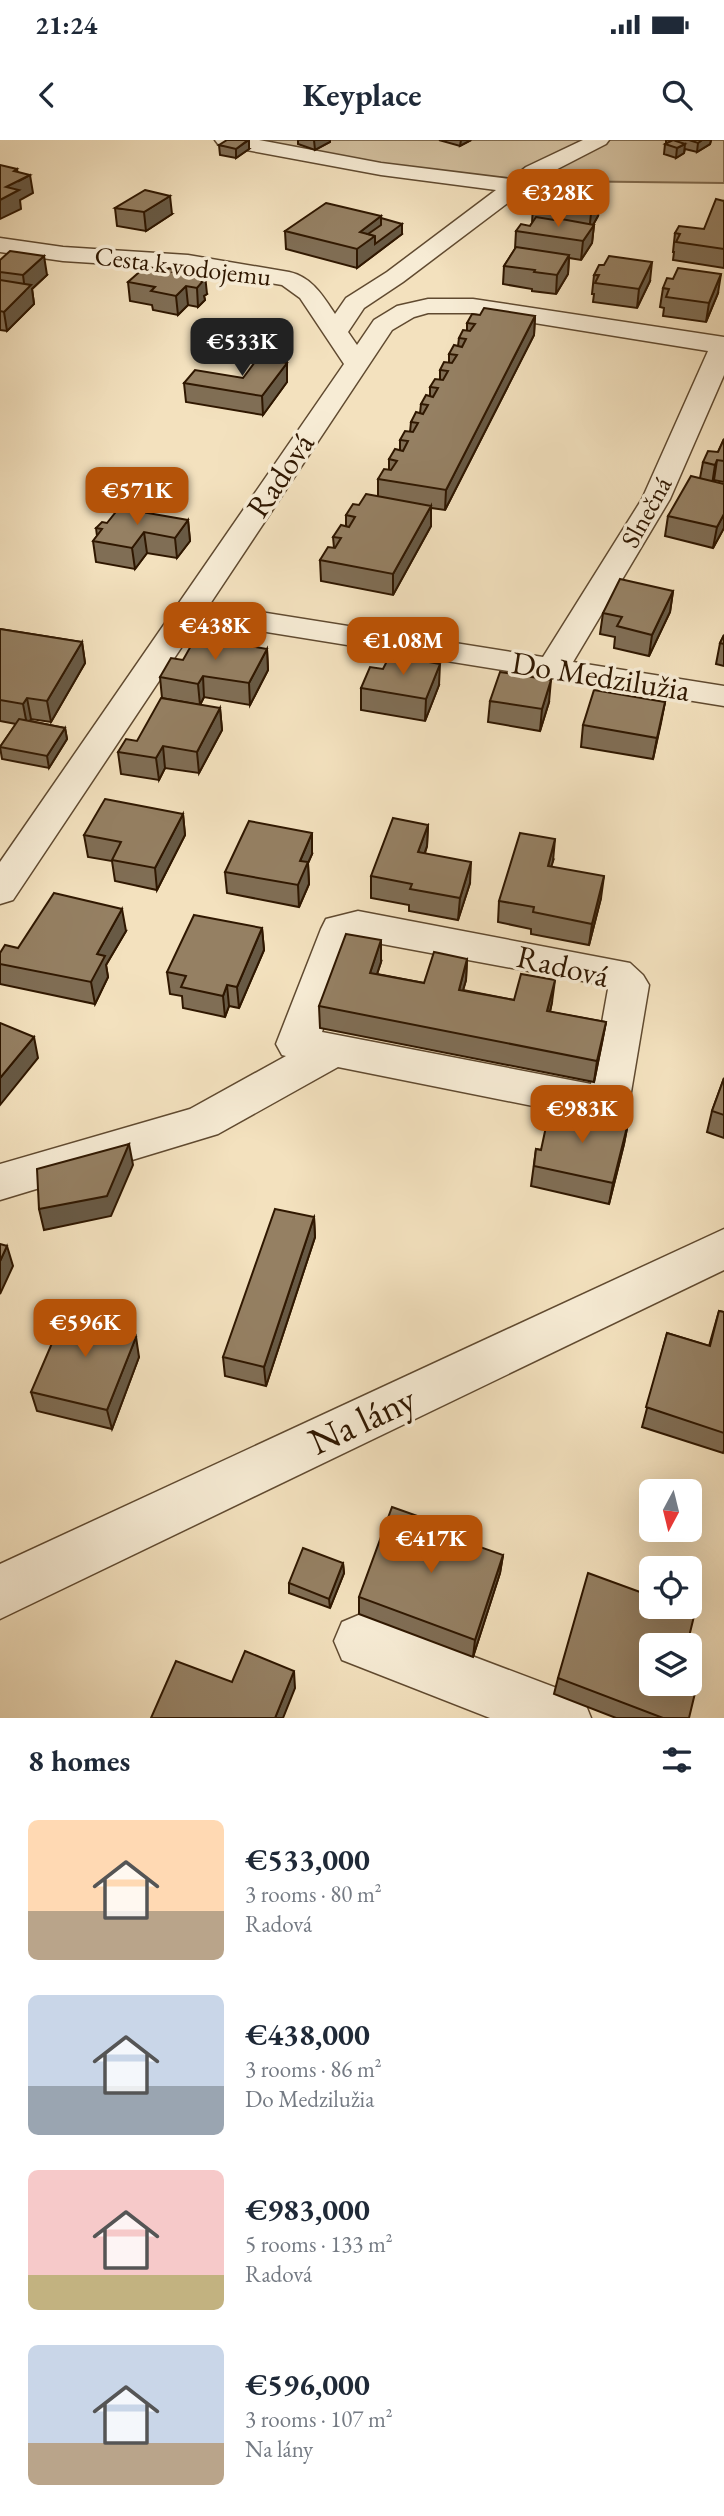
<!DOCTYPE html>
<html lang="en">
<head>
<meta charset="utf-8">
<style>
  body { margin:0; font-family:"EB Garamond",serif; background:#f2f2f3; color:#1f2937; height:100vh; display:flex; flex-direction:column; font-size:26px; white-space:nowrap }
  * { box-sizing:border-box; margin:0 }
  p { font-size:23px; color:#747a83 }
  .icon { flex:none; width:38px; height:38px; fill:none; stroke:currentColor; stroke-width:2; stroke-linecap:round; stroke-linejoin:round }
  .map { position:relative; height:1578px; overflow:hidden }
  .side { display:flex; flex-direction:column; background:#fff; flex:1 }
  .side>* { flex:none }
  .needle { width:46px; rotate:187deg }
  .buttons { position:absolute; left:639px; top:1339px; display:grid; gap:14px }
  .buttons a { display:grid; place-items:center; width:63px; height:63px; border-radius:10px; background:#fff; box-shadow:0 7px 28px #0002; font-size:35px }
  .price { position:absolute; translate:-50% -60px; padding:0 16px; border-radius:14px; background:#b45309; color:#fff; font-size:23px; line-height:46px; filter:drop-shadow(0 2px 4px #0008) }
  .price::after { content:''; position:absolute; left:50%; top:42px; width:21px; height:16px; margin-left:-10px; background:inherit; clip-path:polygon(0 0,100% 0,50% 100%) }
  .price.selected { background:#222; color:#fff }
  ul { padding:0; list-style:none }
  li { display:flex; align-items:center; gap:21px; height:175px; padding:0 28px }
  li span { display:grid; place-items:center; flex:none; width:196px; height:140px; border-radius:10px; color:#555 }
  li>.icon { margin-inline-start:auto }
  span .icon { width:84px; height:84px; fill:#fffc; stroke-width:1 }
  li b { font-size:30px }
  h2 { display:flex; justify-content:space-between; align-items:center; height:84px; padding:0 28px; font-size:30px }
  .status { display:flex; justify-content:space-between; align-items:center; height:49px; padding:0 35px; background:#fff; direction:ltr }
  .status svg { height:19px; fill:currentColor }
  header { display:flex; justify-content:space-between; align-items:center; height:91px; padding:0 28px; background:#fff; font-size:32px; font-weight:700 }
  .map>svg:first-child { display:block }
</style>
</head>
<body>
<div class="status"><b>21:24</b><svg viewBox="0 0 49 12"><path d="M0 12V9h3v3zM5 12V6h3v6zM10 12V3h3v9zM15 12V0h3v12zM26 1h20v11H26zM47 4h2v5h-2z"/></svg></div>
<header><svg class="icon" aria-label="back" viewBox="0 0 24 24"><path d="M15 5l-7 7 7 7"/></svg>Keyplace<svg class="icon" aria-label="search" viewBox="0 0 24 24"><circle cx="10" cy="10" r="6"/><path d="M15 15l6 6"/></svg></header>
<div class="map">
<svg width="724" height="1578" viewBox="0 0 724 1578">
  <rect width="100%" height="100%" fill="#f3e1be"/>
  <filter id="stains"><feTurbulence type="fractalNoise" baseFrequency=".00286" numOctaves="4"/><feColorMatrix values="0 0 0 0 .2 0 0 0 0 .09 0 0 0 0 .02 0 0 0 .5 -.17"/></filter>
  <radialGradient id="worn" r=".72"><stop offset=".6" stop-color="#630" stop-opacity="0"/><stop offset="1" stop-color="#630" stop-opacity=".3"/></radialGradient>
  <!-- green -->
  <polygon fill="#d2bf9e" stroke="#806b4f" stroke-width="2" points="249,0 724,0 724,43 548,41 405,31"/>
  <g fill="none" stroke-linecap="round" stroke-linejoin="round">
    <defs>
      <g id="minor">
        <path d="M215 0H259L381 23 511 39 526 27 583 0H609L606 4 542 37 403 142 364 168 348 192 357 205 374 180 397 166 428 159H473L724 197V235L670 359 573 522 724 546V566L199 481 13 760 0 764V722L344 224 300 158 282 145 188 129 63 121 0 112V98L63 107 188 115 289 132C312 137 323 156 335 174L346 158 387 132 496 50 381 35 225 6 218 4ZM428 173H473L708 211 642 359 543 517 210 464 392 190 414 177Z"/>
        <path d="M358 771 630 823 643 835 649 845 629 964 623 976 608 981 338 927 218 994 0 1060V1024L190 969 286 916 282 915 276 904 321 789 326 779ZM355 799 604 845 608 849 591 944 322 892Z"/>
        <polygon points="724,1089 724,1130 0,1479 0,1424"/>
        <polygon points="361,1474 583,1558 591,1578 490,1578 342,1520 334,1501 342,1482"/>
      </g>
    </defs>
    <!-- minor casing -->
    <use href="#minor" stroke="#604a30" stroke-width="3"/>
    <!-- minor -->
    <use href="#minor" fill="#f7ecd5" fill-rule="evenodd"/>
  </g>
  <!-- wall -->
  <g fill="#806e55" stroke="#2f1700" stroke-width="2">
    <polygon points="298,0 330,0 330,2 315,10 298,4"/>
    <polygon points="439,0 471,0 460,6"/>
    <polygon points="666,0 711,0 710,4 697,12 685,9 684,13 676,18 664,14 665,4 667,3 666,3"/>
    <polygon points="219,5 249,9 236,18 220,15"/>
    <polygon points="537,60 598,76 593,85 594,85 592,103 581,120 569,118 568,134 556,154 532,151 532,149 503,144 504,126 515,109 516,91 530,86 532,83 533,66"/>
    <polygon points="724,61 724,128 673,120 674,112 673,112 675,93 704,89"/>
    <polygon points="115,68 172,74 146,91 117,86"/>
    <polygon points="381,78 402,94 357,128 286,109 285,91"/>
    <polygon points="0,120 47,135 32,149 34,164 7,191 0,190"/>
    <polygon points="176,130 176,133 207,154 204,156 205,160 198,167 188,165 178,175 153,170 152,165 130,161 128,142 166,131"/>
    <polygon points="594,135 650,141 637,168 593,162 594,154 592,154"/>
    <polygon points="663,148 718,153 706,182 663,176 664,168 660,167"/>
    <polygon points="480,175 535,176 534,195 445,370 431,368 431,386 393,455 321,441 320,420 334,408 333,397 346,386 346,375 359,365 378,356 378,339 389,330 389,319 400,310 400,300 410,292 411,282 420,273 421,264 430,256 430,247 440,239 440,230 449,223 449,214 458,206 459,198 467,191 467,183"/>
    <polygon points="287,223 287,242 263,275 186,262 184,243 243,238"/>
    <polygon points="724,299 724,342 714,340 713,341 724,388 713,408 665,396 668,376 700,338 703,322 718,312"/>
    <polygon points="188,380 190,401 177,418 147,413 135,429 96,422 93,401 97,396 96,388"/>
    <polygon points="673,451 670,472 649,516 614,508 615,497 600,494 603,473"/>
    <polygon points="0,489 82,502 85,523 51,582 31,579 30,581 65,588 67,599 49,628 2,619 0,607 16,584 0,581"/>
    <polygon points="724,495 724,526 716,524 720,503"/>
    <polygon points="267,509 268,530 250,565 204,557 200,565 162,558 160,537 183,520"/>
    <polygon points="439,545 425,581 361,570 361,548"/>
    <polygon points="490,561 549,562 540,591 488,582"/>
    <polygon points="665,562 653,619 581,607 583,585"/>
    <polygon points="220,568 222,590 199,633 165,628 159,640 121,634 118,612 137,601"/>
    <polygon points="183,674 185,695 157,750 115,741 112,721 88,717 84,695"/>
    <polygon points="428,685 427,706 425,713 470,743 458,780 409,771 409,765 371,758 371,736"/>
    <polygon points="312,714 308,723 309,744 299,767 227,753 225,732"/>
    <polygon points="553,721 551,726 601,758 589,805 531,794 531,789 498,782 499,761"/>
    <polygon points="262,788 264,810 239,868 229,866 225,877 183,868 182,856 170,854 167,832"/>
    <polygon points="126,791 106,825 108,837 95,864 0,844 0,813 18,808"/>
    <polygon points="467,819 466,840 463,850 514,860 552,862 550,872 606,882 594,942 320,888 319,866 381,822 377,834 424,843"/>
    <polygon points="724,938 724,998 707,992 712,971"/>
    <polygon points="628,983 624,1004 609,1064 531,1046 536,1009 541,1010"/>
    <polygon points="314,1077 315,1097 266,1246 225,1236 223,1217"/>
    <polygon points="719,1171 724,1172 724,1310 723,1313 642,1287 667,1193 709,1206"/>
    <polygon points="117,1176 120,1193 139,1217 112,1289 37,1271 31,1252"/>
    <polygon points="503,1415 500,1433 473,1517 359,1474 359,1457"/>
    <polygon points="343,1423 344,1433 330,1468 289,1453 289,1443"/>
    <polygon points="558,1538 677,1546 689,1578 616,1578 554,1554"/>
  </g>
  <!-- shaded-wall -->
  <g fill="#685a45" stroke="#2f1700" stroke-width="2">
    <polygon points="249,0 249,9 236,18 236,9"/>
    <polygon points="314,0 330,0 330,2 315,10"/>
    <polygon points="461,0 471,0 460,6"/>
    <polygon points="702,0 711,0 710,4 697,12 698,3"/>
    <polygon points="685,4 684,13 676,18 677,8"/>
    <polygon points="17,29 19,41 30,35 33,53 20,60 21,69 0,79 0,60 14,31"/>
    <polygon points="170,56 172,74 146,91 144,72"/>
    <polygon points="600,58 598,76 589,92 591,74"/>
    <polygon points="381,76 381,95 402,84 402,94 357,128 357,109 360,92"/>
    <polygon points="594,85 592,103 581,120 583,101"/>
    <polygon points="569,115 568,134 556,154 557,135"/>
    <polygon points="44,116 47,135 32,149 34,164 7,191 4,172 25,151 23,135"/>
    <polygon points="652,122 650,141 637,168 639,149"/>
    <polygon points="721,134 718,153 706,182 709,163"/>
    <polygon points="205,135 207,154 204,156 205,160 198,167 197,148 200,140"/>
    <polygon points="186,146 188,165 178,175 176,156"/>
    <polygon points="535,176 534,195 445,370 446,350"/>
    <polygon points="287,223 287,242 263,275 262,256"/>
    <polygon points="717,320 714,340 712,345 715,325"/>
    <polygon points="431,366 431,386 393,455 393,434"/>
    <polygon points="724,374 724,388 713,408 717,387"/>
    <polygon points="188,380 190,401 177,418 175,398"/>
    <polygon points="144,392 147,413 135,429 132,408"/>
    <polygon points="673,451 670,472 649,516 652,495"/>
    <polygon points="82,502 85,523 51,582 47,561"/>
    <polygon points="267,509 268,530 250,565 249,543"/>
    <polygon points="440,524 439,545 425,581 426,559"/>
    <polygon points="203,536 204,557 200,565 198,544"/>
    <polygon points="551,540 549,562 540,591 542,569"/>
    <polygon points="27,558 31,579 27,585 23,564"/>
    <polygon points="665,562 661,583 653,619 657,598"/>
    <polygon points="220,568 222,590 199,633 197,612"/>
    <polygon points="65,588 67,599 49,628 47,616"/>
    <polygon points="163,606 165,628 159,640 156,618"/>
    <polygon points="183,674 185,695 157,750 155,728"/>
    <polygon points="428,685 427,706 417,734 418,712"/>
    <polygon points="312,693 312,714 308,723 309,744 299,767 298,745 300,721"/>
    <polygon points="555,699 553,721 545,747 548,726"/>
    <polygon points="471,722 470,743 458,780 460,758"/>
    <polygon points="604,736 601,758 589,805 592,784"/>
    <polygon points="122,769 126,791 106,825 108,837 95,864 91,842 97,814"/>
    <polygon points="262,788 264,810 239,868 237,847"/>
    <polygon points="381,800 381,822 370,855 370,833"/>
    <polygon points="467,819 466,840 457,871 459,850"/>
    <polygon points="555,840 552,862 545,893 547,871"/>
    <polygon points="227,845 229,866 225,877 223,856"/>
    <polygon points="606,882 602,903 594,942 597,921"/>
    <polygon points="34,897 38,918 0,965 0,938"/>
    <polygon points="628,983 624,1004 609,1064 613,1043"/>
    <polygon points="129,1004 133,1025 111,1076 44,1090 39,1069"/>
    <polygon points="314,1077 315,1097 266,1246 264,1227"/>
    <polygon points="7,1106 13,1126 0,1154 0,1121"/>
    <polygon points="117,1176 121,1196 112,1191"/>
    <polygon points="136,1197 139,1217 112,1289 107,1270"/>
    <polygon points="503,1415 500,1433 473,1517 475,1500"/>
    <polygon points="343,1423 344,1433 330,1468 329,1459"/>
    <polygon points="294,1531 295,1548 283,1578 275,1578"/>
  </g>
  <!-- building -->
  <g fill="#958063" stroke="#2f1700" stroke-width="2">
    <polygon points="227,0 248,0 236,9 219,5"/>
    <polygon points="673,0 685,4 677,8 665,4"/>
    <polygon points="689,0 702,0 698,3"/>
    <polygon points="0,25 17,29 14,31 30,35 6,47 19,50 0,60"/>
    <polygon points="145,50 170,56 144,72 115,68"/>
    <polygon points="551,52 600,58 591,74 533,66 537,60 546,61"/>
    <polygon points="716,59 724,61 724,109 676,102 680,94 675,93 679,86 704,89"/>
    <polygon points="326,63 381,76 360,92 375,96 357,109 285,91"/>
    <polygon points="536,77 554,80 556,78 594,85 583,101 516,91 521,84 530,86"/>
    <polygon points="381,78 402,84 375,104 375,96 368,94 381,85"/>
    <polygon points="516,107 569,115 557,135 534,132 535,130 504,126"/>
    <polygon points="10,111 44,116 23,135 0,132 0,120"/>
    <polygon points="609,116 652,122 639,149 595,143 599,135 594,135 599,125 604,125"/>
    <polygon points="145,127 166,131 169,128 176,130 173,132 188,135 190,133 205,135 200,140 203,141 197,148 186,146 176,156 151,151 155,147 128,142"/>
    <polygon points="678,128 721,134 709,163 666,157 669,149 663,148 667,138 673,139"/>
    <polygon points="0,140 31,145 4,172 0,171"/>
    <polygon points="484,168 535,176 446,350 378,339 384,329 391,330 397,321 389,319 395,309 403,311 408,301 400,300 405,291 413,292 418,283 411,282 416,272 423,274 428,265 421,264 426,255 433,257 438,248 430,247 435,239 443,240 448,231 440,230 444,222 452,223 457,215 449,214 454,205 462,207 466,199 459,198 463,190 470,191 475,184 467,183 472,174 480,175"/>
    <polygon points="258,218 287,223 262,256 184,243 195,230 243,238"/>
    <polygon points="724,299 724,321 717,320 715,325 703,322 708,311 718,312"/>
    <polygon points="691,336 724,344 724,374 717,387 668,376"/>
    <polygon points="366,354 431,366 393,434 320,420 328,407 335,408 341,398 333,397 341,385 349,387 355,377 346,375 353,364 359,365"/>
    <polygon points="119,368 188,380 175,398 144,392 132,408 93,401 102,389 96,388 102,382 107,383"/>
    <polygon points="620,439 673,451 652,495 617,486 622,477 603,473"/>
    <polygon points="0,489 82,502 47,561 27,558 23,564 0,560"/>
    <polygon points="724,495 724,504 720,503"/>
    <polygon points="196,497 267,509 249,543 203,536 198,544 160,537 171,518 183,520"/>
    <polygon points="390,515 440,524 426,559 361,548 370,527 383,529"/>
    <polygon points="500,532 551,540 542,569 490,561"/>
    <polygon points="594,550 665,562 657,598 583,585"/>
    <polygon points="161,558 220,568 197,612 163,606 156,618 118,612 126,599 137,601"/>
    <polygon points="19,579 65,588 47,616 0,607"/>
    <polygon points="105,659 183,674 155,728 112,720 121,702 84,695"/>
    <polygon points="393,678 428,685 418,712 471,722 460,758 410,749 412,744 371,736"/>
    <polygon points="249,681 312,693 300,721 308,722 298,745 225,732"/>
    <polygon points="520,693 555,699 548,726 604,736 592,784 533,772 534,767 499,761"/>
    <polygon points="54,753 122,769 97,814 105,816 91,842 0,824 0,813 5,805 18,808"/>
    <polygon points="194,775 262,788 237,847 227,845 223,856 181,847 186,836 167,832"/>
    <polygon points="346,794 381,800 370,833 424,843 434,812 467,819 459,850 514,860 521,834 555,840 547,871 606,882 597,921 319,866"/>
    <polygon points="0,883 34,897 0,938"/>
    <polygon points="724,938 724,975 712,971"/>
    <polygon points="550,968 628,983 613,1043 534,1026 536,1009 541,1010"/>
    <polygon points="129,1004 107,1056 39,1069 37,1029"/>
    <polygon points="275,1069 314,1077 264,1227 223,1217"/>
    <polygon points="0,1104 7,1106 0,1121"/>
    <polygon points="68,1166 117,1176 112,1191 136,1197 107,1270 31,1252"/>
    <polygon points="719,1171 724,1172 724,1293 646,1267 667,1193 710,1206"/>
    <polygon points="392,1367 443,1385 440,1393 503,1415 475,1500 359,1457"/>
    <polygon points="303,1408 343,1423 329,1459 289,1443"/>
    <polygon points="588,1433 651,1456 651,1466 681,1466 695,1472 687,1505 651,1505 651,1544 678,1544 677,1546 695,1553 689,1578 663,1578 558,1538"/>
    <polygon points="245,1511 294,1531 275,1578 151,1578 176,1521 232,1542"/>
  </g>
  <g text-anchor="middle" stroke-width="7" stroke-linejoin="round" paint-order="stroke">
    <!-- far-street labels -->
    <g font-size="26" fill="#2f1700" stroke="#f7ecd5">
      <text transform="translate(183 126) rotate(7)" y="9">Cesta k vodojemu</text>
      <text transform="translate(646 372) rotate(-61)" y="9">Slnečná</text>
    </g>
    <!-- street labels -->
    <g font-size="32" fill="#2f1700" stroke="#f7ecd5">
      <text transform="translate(280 335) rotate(-56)" y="11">Radová</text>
      <text transform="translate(601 536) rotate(9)" y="11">Do Medzilužia</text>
      <text transform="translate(563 826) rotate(13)" y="11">Radová</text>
    </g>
    <!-- near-street labels -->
    <g font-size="38" fill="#2f1700" stroke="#f7ecd5">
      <text transform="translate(362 1280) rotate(-25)" y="13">Na lány</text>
    </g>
  </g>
  <rect width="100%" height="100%" filter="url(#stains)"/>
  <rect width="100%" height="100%" fill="url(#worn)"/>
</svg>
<div class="buttons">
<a><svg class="needle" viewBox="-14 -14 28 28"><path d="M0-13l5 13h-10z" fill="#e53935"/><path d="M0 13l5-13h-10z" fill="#747a83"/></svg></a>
<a><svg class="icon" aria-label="locate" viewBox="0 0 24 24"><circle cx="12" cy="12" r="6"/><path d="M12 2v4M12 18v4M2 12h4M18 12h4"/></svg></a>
<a><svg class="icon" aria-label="layers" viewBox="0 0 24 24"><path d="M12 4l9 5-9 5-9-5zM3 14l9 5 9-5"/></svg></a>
</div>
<b class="price" style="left:558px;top:89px">€328K</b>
<b class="price selected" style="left:242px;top:238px">€533K</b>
<b class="price" style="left:137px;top:387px">€571K</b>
<b class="price" style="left:215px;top:522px">€438K</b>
<b class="price" style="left:403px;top:537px">€1.08M</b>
<b class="price" style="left:582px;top:1005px">€983K</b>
<b class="price" style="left:85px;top:1219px">€596K</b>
<b class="price" style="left:431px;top:1435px">€417K</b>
</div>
<section class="side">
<h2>8 homes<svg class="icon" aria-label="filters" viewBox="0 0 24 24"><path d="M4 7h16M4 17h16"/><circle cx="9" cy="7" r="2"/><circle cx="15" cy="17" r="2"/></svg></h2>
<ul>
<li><span style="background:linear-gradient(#ffd9b3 65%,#b9a48a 0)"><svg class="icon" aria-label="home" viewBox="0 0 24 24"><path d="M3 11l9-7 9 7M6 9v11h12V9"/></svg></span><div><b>€533,000</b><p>3 rooms · 80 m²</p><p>Radová</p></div></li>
<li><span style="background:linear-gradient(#c9d6e8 65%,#9aa5b1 0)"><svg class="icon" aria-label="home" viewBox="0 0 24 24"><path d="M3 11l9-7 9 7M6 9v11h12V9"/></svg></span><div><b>€438,000</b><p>3 rooms · 86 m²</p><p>Do Medzilužia</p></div></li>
<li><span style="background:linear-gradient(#f6c9c9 75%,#c2b280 0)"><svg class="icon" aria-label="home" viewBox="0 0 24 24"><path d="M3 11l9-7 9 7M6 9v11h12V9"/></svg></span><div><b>€983,000</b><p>5 rooms · 133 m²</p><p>Radová</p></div></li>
<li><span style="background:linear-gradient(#c9d6e8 70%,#b9a48a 0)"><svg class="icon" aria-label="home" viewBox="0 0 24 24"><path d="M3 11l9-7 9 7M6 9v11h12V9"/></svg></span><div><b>€596,000</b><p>3 rooms · 107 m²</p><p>Na lány</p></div></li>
</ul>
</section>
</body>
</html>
